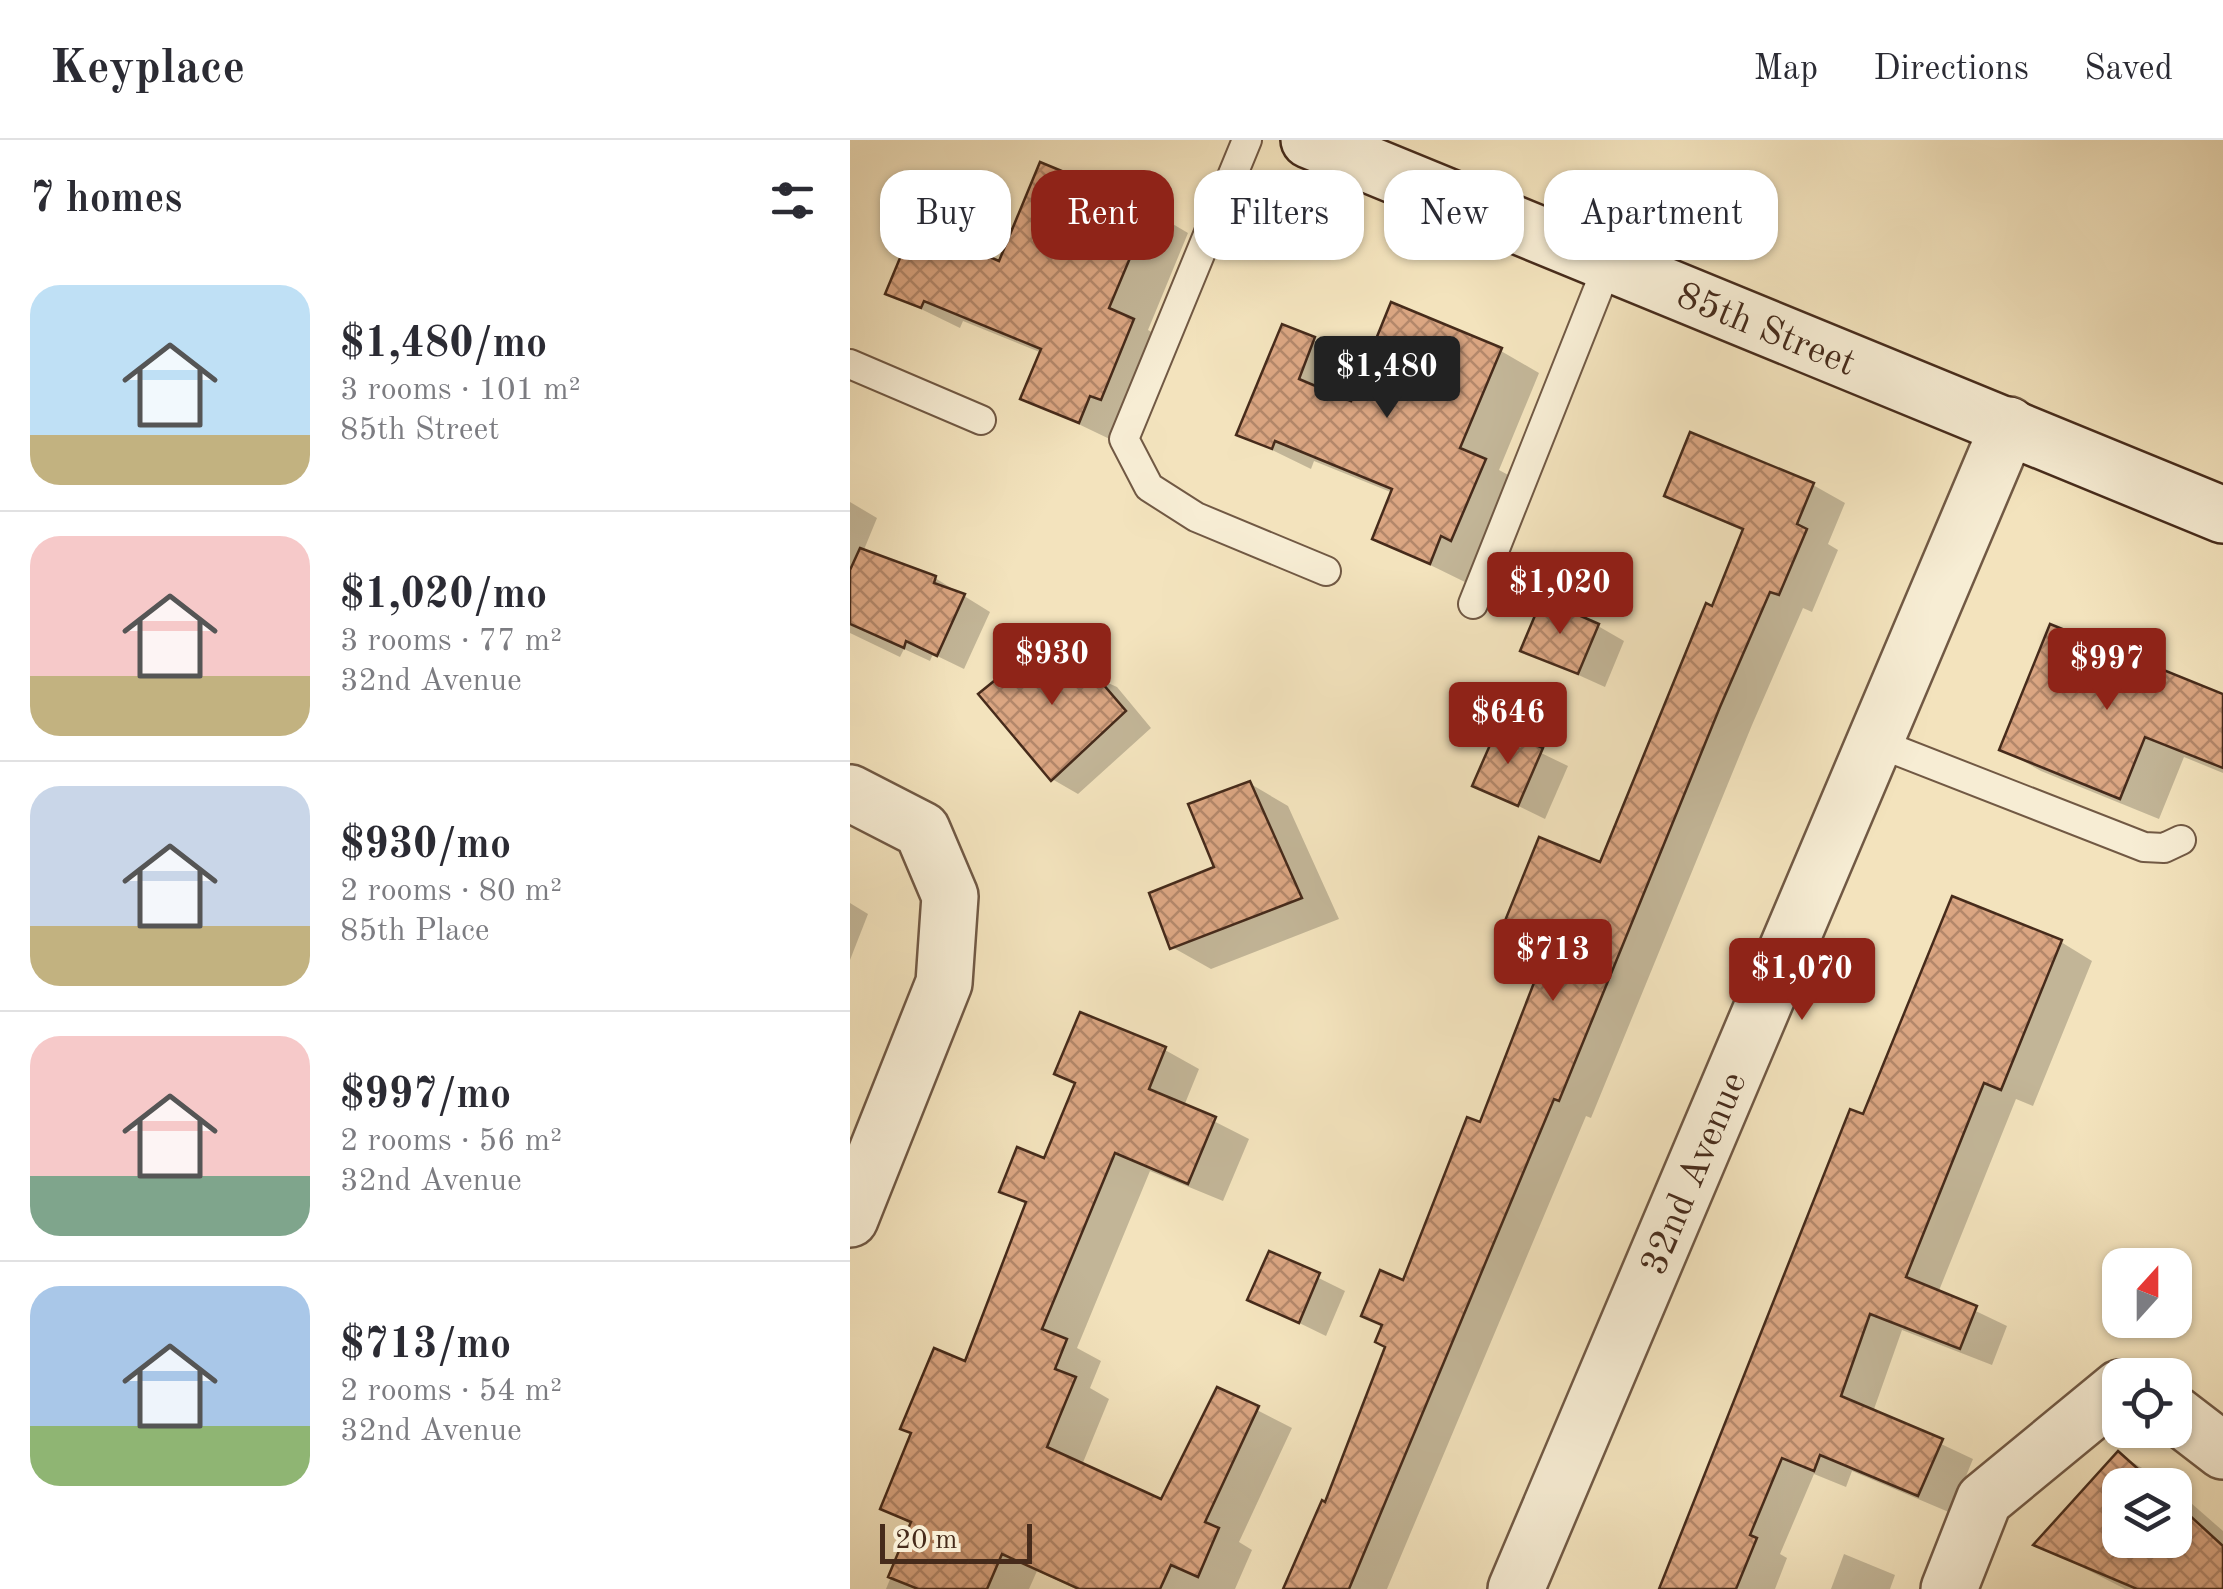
<!DOCTYPE html>
<html lang="en">
<head>
<meta charset="utf-8">
<style>
  body { margin:0; font-family:"Old Standard TT",serif; background:#f2f2f3; color:#2b2b33; height:100vh; display:flex; flex-direction:column; font-size:38px; white-space:nowrap }
  * { box-sizing:border-box; margin:0 }
  p { font-size:32px; color:#7c7c81 }
  .icon { flex:none; width:55px; height:55px; fill:none; stroke:currentColor; stroke-width:2; stroke-linecap:round; stroke-linejoin:round }
  .map { position:relative; flex:1; overflow:hidden }
  .side { display:flex; flex-direction:column; background:#fff; width:850px }
  .side>* { flex:none }
  .banner { position:absolute; left:30px; top:30px; width:950px; height:90px; display:flex; gap:20px }
  .needle { width:65px; rotate:21deg }
  .fabs { position:absolute; left:1252px; top:1108px; display:grid; gap:20px }
  .fabs a { display:grid; place-items:center; width:90px; height:90px; border-radius:20px; background:#fff; box-shadow:0 2px 8px #0004; font-size:50px }
  .scale { position:absolute; left:30px; bottom:25px; width:152px; box-sizing:border-box; padding-left:10px; border:5px solid #462b1b; border-top:0; font-size:28px; line-height:35px; white-space:nowrap; color:#462b1b; -webkit-text-stroke:8px #f7edd4; paint-order:stroke }
  .price { position:absolute; translate:-50% -85px; padding:0 22px; border-radius:10px; background:#8f2418; color:#fff; font-size:32px; line-height:65px; filter:drop-shadow(0 2px 5px #0008) }
  .price::after { content:''; position:absolute; left:50%; top:60px; width:30px; height:22px; margin-left:-15px; background:inherit; clip-path:polygon(0 0,100% 0,50% 100%) }
  .price.current { background:#222; color:#fff }
  ul { padding:0; list-style:none }
  li { display:flex; align-items:center; gap:30px; height:250px; padding:0 30px }
  li+li { border-top:2px solid #e1e1e2 }
  li span { display:grid; place-items:center; flex:none; width:280px; height:200px; border-radius:30px; color:#555 }
  li>.icon { margin-inline-start:auto }
  span .icon { width:120px; height:120px; fill:#fffc; stroke-width:1 }
  li b { font-size:42px }
  h2 { display:flex; justify-content:space-between; align-items:center; height:120px; padding:0 30px; font-size:42px }
  .chip { padding:0 35px; border-radius:30px; background:#fff; box-shadow:0 2px 8px #0004; font-size:35px; line-height:90px }
  .chip.current { background:#8f2418; color:#fff }
  header { display:flex; align-items:center; gap:60px; box-sizing:border-box; height:140px; padding:0 50px; background:#fff; border-bottom:2px solid #e1e1e2 }
  header strong { font-size:48px }
  nav { display:flex; gap:55px; margin-inline-start:auto; font-size:35px }
  main { display:flex; flex:1; min-height:0 }
  .map>svg:first-child { display:block }
</style>
</head>
<body>
<header>
<strong>Keyplace</strong>
<nav><a>Map</a><a>Directions</a><a>Saved</a></nav>
</header>
<main>
<section class="side">
<h2>7 homes<svg class="icon" aria-label="filters" viewBox="0 0 24 24"><path d="M4 7h16M4 17h16"/><circle cx="9" cy="7" r="2"/><circle cx="15" cy="17" r="2"/></svg></h2>
<ul>
<li><span style="background:linear-gradient(#bfe0f5 75%,#c2b280 0)"><svg class="icon" aria-label="home" viewBox="0 0 24 24"><path d="M3 11l9-7 9 7M6 9v11h12V9"/></svg></span><div><b>$1,480/mo</b><p>3 rooms · 101 m²</p><p>85th Street</p></div></li>
<li><span style="background:linear-gradient(#f6c9c9 70%,#c2b280 0)"><svg class="icon" aria-label="home" viewBox="0 0 24 24"><path d="M3 11l9-7 9 7M6 9v11h12V9"/></svg></span><div><b>$1,020/mo</b><p>3 rooms · 77 m²</p><p>32nd Avenue</p></div></li>
<li><span style="background:linear-gradient(#c9d6e8 70%,#c2b280 0)"><svg class="icon" aria-label="home" viewBox="0 0 24 24"><path d="M3 11l9-7 9 7M6 9v11h12V9"/></svg></span><div><b>$930/mo</b><p>2 rooms · 80 m²</p><p>85th Place</p></div></li>
<li><span style="background:linear-gradient(#f6c9c9 70%,#7fa58c 0)"><svg class="icon" aria-label="home" viewBox="0 0 24 24"><path d="M3 11l9-7 9 7M6 9v11h12V9"/></svg></span><div><b>$997/mo</b><p>2 rooms · 56 m²</p><p>32nd Avenue</p></div></li>
<li><span style="background:linear-gradient(#a9c7e8 70%,#8fb573 0)"><svg class="icon" aria-label="home" viewBox="0 0 24 24"><path d="M3 11l9-7 9 7M6 9v11h12V9"/></svg></span><div><b>$713/mo</b><p>2 rooms · 54 m²</p><p>32nd Avenue</p></div></li>
</ul>
</section>
<div class="map">
<svg width="1373" height="1449" viewBox="0 0 1373 1449">
  <defs>
    <pattern id="building-cross-hatch" width="8" height="8" patternUnits="userSpaceOnUse" patternTransform="scale(2.5)"><rect width="8" height="8" fill="#dba682"/><path d="M0 0l8 8M0 8l8-8" fill="none" stroke="#b3876a"/></pattern>
  </defs>
  <rect width="100%" height="100%" fill="#f3e3bd"/>
  <filter id="stains"><feTurbulence type="fractalNoise" baseFrequency=".002" numOctaves="4"/><feColorMatrix values="0 0 0 0 .2 0 0 0 0 .09 0 0 0 0 .02 0 0 0 .5 -.17"/></filter>
  <radialGradient id="worn" r=".72"><stop offset=".6" stop-color="#630" stop-opacity="0"/><stop offset="1" stop-color="#630" stop-opacity=".3"/></radialGradient>
  <!-- shadow -->
  <g fill="#0003">
    <polygon points="299,70 338,93 298,190 321,203 268,303 174,258 192,213 113,181 110,188 38,153 95,111 151,124"/>
    <polygon points="464,200 502,222 488,258 502,264 651,211 689,233 649,330 673,343 619,444 525,398 543,353 464,321 461,329 389,294"/>
    <polygon points="963,345 995,363 978,404 988,410 962,472 953,468 902,585 741,978 736,976 537,1449 436,1449 476,1365 538,1207 534,1186 515,1175 554,1143 632,985 695,820 651,797 751,725 895,392 817,355"/>
    <polygon points="0,362 27,378 13,412 85,438 140,472 114,529 83,514 80,521 54,509 50,517 0,493"/>
    <polygon points="748,486 774,501 755,547 673,510"/>
    <polygon points="197,501 223,516 238,534 267,547 301,588 228,654 202,639"/>
    <polygon points="1373,556 1373,633 1334,617 1309,679 1191,631 1152,609"/>
    <polygon points="648,592 718,626 695,679 626,645"/>
    <polygon points="399,643 438,666 489,779 361,829 322,807 367,728"/>
    <polygon points="0,763 18,774 0,820"/>
    <polygon points="1211,802 1242,821 1183,966 1166,959 1088,1153 1157,1186 1142,1225 1052,1190 1023,1272 1123,1319 1101,1373 1002,1331 996,1347 964,1334 930,1414 937,1418 925,1449 812,1449 1015,977"/>
    <polygon points="315,910 349,929 334,966 399,999 373,1061 300,1031 227,1208 251,1221 240,1248 259,1259 232,1325 312,1362 368,1250 442,1288 389,1402 402,1410 385,1449 226,1449 187,1431 179,1449 36,1449 62,1385 33,1368 117,1224 178,1065 152,1050 196,1021 227,945 208,933"/>
    <polygon points="420,1114 495,1151 476,1196 400,1159"/>
    <polygon points="1269,1314 1320,1345 1270,1345 1270,1400 1325,1400 1325,1349 1373,1391 1373,1449 1275,1449 1187,1404"/>
    <polygon points="994,1414 1045,1435 1040,1449 981,1449"/>
  </g>
  <!-- building -->
  <g fill="url(#building-cross-hatch)" stroke="#462b1b" stroke-width="2.5">
    <polygon points="190,22 301,68 259,168 284,179 251,260 240,256 229,283 170,259 191,209 74,161 71,168 35,154 60,94 93,107 97,99 149,121"/>
    <polygon points="541,162 652,208 610,308 636,319 601,401 591,396 580,424 522,399 542,349 425,301 422,309 386,295 432,184 465,197 449,239 501,261"/>
    <polygon points="840,292 964,343 947,384 957,389 929,455 920,452 870,567 709,961 704,959 499,1449 433,1449 472,1360 475,1362 535,1207 525,1202 532,1185 511,1176 530,1130 553,1140 617,977 630,982 694,817 648,798 689,697 750,722 856,463 862,466 893,389 814,356"/>
    <polygon points="10,408 86,436 84,443 115,454 87,516 56,501 54,508 0,484 0,430"/>
    <polygon points="692,459 749,484 728,534 670,511"/>
    <polygon points="1200,484 1373,554 1373,628 1295,597 1270,659 1149,610"/>
    <polygon points="197,498 230,537 240,529 276,571 201,641 128,554"/>
    <polygon points="647,589 693,608 668,666 622,646"/>
    <polygon points="400,641 452,758 320,809 299,753 364,727 338,664"/>
    <polygon points="1102,756 1212,800 1151,950 1134,943 1056,1137 1127,1166 1110,1209 1020,1174 991,1256 1093,1299 1068,1356 970,1315 964,1331 932,1318 900,1395 907,1398 886,1449 809,1449 1000,969 1013,974"/>
    <polygon points="230,872 316,907 299,949 366,977 338,1044 265,1013 192,1189 217,1199 205,1229 226,1237 197,1307 311,1359 367,1247 409,1266 355,1382 369,1388 348,1437 321,1425 310,1449 229,1449 152,1414 137,1449 68,1449 38,1437 61,1382 30,1369 61,1293 50,1289 84,1208 115,1221 176,1062 149,1052 167,1007 194,1018 225,943 204,934"/>
    <polygon points="419,1111 470,1133 449,1183 397,1160"/>
    <polygon points="1268,1311 1306,1345 1270,1345 1270,1400 1325,1400 1325,1362 1373,1406 1373,1449 1287,1449 1183,1405"/>
  </g>
  <g fill="none" stroke-linecap="round" stroke-linejoin="round">
    <defs>
      <g id="lane">
        <polyline points="397,0 274,299 299,347 346,377 476,431"/>
        <polyline points="0,224 131,280"/>
        <polyline points="623,464 759,122"/>
        <polyline points="1025,602 1294,707 1314,708 1331,700"/>
      </g>
      <g id="street">
        <polyline points="0,653 72,690 100,756 94,843 0,1079"/>
        <polyline points="1325,1274 1373,1311"/>
        <path id="s1" d="M666 1449 1159 285"/>
        <polyline points="1099,1449 1134,1360 1270,1248"/>
      </g>
      <g id="secondary">
        <path id="s2" d="M459 0 1373 375"/>
      </g>
    </defs>
    <!-- lane casing -->
    <use href="#lane" stroke="#715944" stroke-width="32"/>
    <!-- street casing -->
    <use href="#street" stroke="#715944" stroke-width="60"/>
    <!-- secondary casing -->
    <use href="#secondary" stroke="#462b1b" stroke-width="60"/>
    <!-- lane -->
    <use href="#lane" stroke="#f7edd4" stroke-width="28"/>
    <!-- street -->
    <use href="#street" stroke="#f7edd4" stroke-width="55"/>
    <!-- secondary -->
    <use href="#secondary" stroke="#f7edd4" stroke-width="55"/>
  </g>
  <g text-anchor="middle" stroke-width="10" stroke-linejoin="round" paint-order="stroke">
    <!-- street labels -->
    <g font-size="38" fill="#462b1b" stroke="#f7edd4">
      <text dy="13" stroke="none"><textPath href="#s2" startOffset="495">85th Street</textPath></text>
      <text dy="13" stroke="none"><textPath href="#s1" startOffset="452">32nd Avenue</textPath></text>
    </g>
  </g>
  <rect width="100%" height="100%" filter="url(#stains)"/>
  <rect width="100%" height="100%" fill="url(#worn)"/>
</svg>
<div class="fabs">
<a><svg class="needle" viewBox="-14 -14 28 28"><path d="M0-13l5 13h-10z" fill="#e53935"/><path d="M0 13l5-13h-10z" fill="#7c7c81"/></svg></a>
<a><svg class="icon" aria-label="locate" viewBox="0 0 24 24"><circle cx="12" cy="12" r="6"/><path d="M12 2v4M12 18v4M2 12h4M18 12h4"/></svg></a>
<a><svg class="icon" aria-label="layers" viewBox="0 0 24 24"><path d="M12 4l9 5-9 5-9-5zM3 14l9 5 9-5"/></svg></a>
</div>
<div class="scale">20 m</div>
<b class="price current" style="left:537px;top:281px">$1,480</b>
<b class="price" style="left:710px;top:497px">$1,020</b>
<b class="price" style="left:202px;top:568px">$930</b>
<b class="price" style="left:1257px;top:573px">$997</b>
<b class="price" style="left:658px;top:627px">$646</b>
<b class="price" style="left:703px;top:864px">$713</b>
<b class="price" style="left:952px;top:883px">$1,070</b>
<div class="banner">
<a class="chip">Buy</a>
<a class="chip current">Rent</a>
<a class="chip">Filters</a>
<a class="chip">New</a>
<a class="chip">Apartment</a>
</div>
</div>
</main>
</body>
</html>
